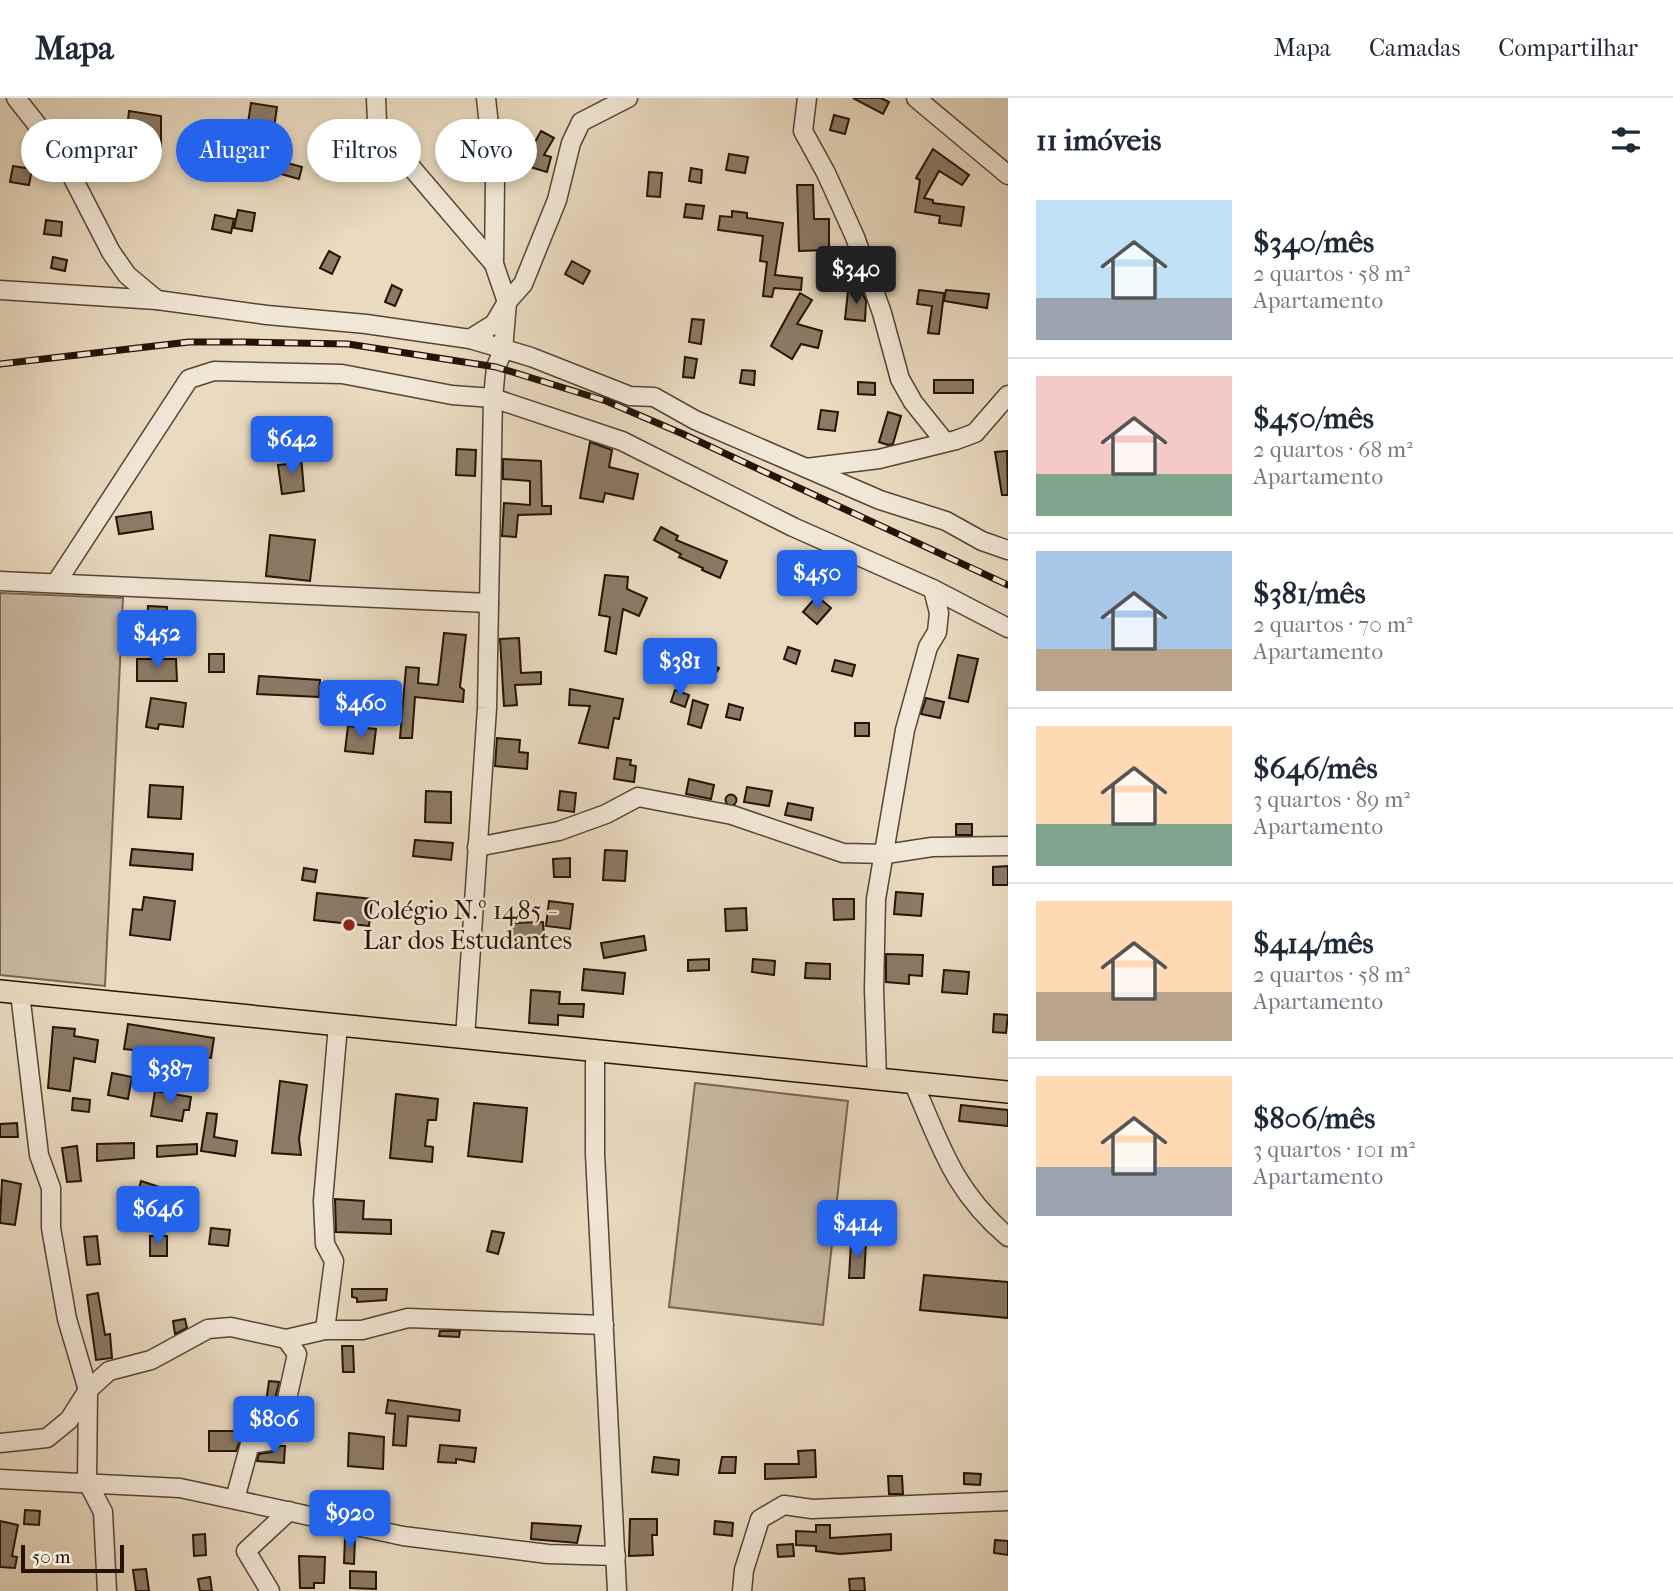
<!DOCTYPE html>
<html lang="pt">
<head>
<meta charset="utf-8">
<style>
  body { margin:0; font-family:"IM FELL French Canon",serif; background:#f6f6f7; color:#1f2937; height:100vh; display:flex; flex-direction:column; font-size:26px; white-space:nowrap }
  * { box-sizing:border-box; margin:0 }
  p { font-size:23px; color:#747a83 }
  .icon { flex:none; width:38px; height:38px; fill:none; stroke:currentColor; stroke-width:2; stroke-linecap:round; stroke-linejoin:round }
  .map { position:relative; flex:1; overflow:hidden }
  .panel { display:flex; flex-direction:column; background:#fff; width:665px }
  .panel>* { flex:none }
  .top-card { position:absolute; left:21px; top:21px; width:665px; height:63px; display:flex; gap:14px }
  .scale { position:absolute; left:21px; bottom:18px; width:103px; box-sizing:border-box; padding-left:7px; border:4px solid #251205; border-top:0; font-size:19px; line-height:24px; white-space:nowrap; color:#251205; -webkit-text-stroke:5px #f1e7d6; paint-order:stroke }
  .price { position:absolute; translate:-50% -60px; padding:0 16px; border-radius:7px; background:#2563eb; color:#fff; font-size:23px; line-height:46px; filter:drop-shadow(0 2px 4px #0008) }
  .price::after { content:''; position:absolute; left:50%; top:42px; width:21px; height:16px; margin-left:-10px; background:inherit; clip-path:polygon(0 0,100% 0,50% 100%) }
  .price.current { background:#222; color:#fff }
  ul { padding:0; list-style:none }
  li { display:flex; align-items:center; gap:21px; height:175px; padding:0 28px }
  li+li { border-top:2px solid #e0e1e3 }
  li span { display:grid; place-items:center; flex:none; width:196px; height:140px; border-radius:0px; color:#555 }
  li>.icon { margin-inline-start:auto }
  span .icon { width:84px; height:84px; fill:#fffc; stroke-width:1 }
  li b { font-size:30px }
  h2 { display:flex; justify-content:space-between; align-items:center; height:84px; padding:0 28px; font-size:30px }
  .chip { padding:0 24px; border-radius:32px; background:#fff; box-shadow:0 4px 10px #0003; font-size:24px; line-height:63px }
  .chip.current { background:#2563eb; color:#fff }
  header { display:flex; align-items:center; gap:42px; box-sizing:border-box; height:98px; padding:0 35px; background:#fff; border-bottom:2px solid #e0e1e3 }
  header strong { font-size:33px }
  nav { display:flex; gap:38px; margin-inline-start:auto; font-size:24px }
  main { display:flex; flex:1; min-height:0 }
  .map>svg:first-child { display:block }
</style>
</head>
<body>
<header>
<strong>Mapa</strong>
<nav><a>Mapa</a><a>Camadas</a><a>Compartilhar</a></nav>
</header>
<main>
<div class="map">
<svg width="1008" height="1493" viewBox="0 0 1008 1493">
  <rect width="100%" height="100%" fill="#e9dac0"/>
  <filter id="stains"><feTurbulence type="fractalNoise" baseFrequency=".00286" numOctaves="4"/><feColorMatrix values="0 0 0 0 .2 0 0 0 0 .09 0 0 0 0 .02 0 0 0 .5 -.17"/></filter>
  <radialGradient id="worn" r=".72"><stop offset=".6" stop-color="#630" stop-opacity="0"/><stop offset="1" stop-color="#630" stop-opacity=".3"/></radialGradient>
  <!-- green -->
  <g fill="#c8b8a0" stroke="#766552" stroke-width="2">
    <polygon points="0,495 123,500 105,888 0,877"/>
    <polygon points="695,985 848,1003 823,1227 669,1209"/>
  </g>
  <!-- building -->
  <g fill="#8b7a66" stroke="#251205" stroke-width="2">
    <polygon points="853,0 881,0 889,4 883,16"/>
    <polygon points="251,5 277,9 274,30 248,25"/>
    <polygon points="129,13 161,18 161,51 152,51 151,58 113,57 113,39 126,40"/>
    <polygon points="834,17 849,21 845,36 830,32"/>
    <polygon points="541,33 554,40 544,57 551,59 547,74 520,66 525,52 530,53"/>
    <polygon points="195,50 209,52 208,65 194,63"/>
    <polygon points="933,51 969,77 962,87 939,73 924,100 933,102 933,105 964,109 961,128 939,125 940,118 915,114 920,82 916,80"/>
    <polygon points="729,56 748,59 745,75 726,72"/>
    <polygon points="284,64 302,69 299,81 281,76"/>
    <polygon points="13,68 32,71 29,87 10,84"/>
    <polygon points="691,70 702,72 701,85 689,83"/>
    <polygon points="649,74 662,75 660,99 647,98"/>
    <polygon points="797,87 813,87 814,121 829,121 829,152 799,153"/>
    <polygon points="686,106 704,108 702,121 684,119"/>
    <polygon points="238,112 255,115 252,133 234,130"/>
    <polygon points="732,113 747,115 747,120 783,125 775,177 802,180 801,192 774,190 772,199 763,198 767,164 760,163 763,138 718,132 720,118 732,119"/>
    <polygon points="215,117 234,121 231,135 212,131"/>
    <polygon points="46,122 62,124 61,138 44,136"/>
    <polygon points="329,153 340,159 332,176 320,170"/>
    <polygon points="53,159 67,162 65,173 51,170"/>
    <polygon points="572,163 590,173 583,186 565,176"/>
    <polygon points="392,187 402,192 395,208 385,204"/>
    <polygon points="919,192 944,195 939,236 928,235 932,208 917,206"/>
    <polygon points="946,192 989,196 987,210 944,203"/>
    <polygon points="848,193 862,194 866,203 865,223 845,221"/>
    <polygon points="800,195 812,202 797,226 822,233 818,250 801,246 792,261 771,248"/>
    <polygon points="692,221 704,222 701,246 689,244"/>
    <polygon points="685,259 697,261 694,280 683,279"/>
    <polygon points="742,272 755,273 754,287 740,285"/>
    <rect x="934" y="282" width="39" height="13"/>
    <polygon points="858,284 875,285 875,297 858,296"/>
    <polygon points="821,312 838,314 835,333 818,331"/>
    <polygon points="888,314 901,318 893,346 888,347 879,344"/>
    <polygon points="590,344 612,352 609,369 638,376 633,401 605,395 603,404 580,400"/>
    <polygon points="457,351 476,352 475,378 456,377"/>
    <polygon points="1007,353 1008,397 1002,397 995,354"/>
    <polygon points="301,358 304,393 282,396 278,367 288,366 287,359"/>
    <polygon points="503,361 541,363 542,408 551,408 551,416 518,417 516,439 502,438 504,405 530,407 530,383 503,381"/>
    <polygon points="151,414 153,431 119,436 116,419"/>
    <polygon points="661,429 678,438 676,442 727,463 720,480 702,472 703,470 679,459 681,456 654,442"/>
    <polygon points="270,437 315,442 310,483 266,478"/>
    <polygon points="605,477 628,479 627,491 647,500 639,518 623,511 616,556 605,553 610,519 599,517"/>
    <polygon points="817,498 831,510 817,526 803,514"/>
    <polygon points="148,508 167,509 166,528 147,527"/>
    <polygon points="444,535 466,537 460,589 464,592 463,604 415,599 412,640 400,640 406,569 419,570 418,585 438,587"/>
    <polygon points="519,540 521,575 541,574 541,586 515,587 517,607 504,608 500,541"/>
    <polygon points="788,549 800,553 796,566 784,561"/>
    <rect x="209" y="556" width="15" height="18"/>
    <polygon points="958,557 978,561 968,604 949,600"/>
    <polygon points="137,561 176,561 177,583 137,583"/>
    <polygon points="705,562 719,570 711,584 697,576"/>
    <polygon points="835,562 855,567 852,578 832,573"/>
    <polygon points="259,578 320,582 319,599 257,596"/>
    <polygon points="570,591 623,601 619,621 614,620 608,650 579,645 590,608 569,607"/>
    <polygon points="675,592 689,597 685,609 671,604"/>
    <polygon points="151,600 186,605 183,629 159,626 158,631 146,629"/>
    <polygon points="926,600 944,604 940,620 921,616"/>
    <polygon points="693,602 708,607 701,630 688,626"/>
    <polygon points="729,606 743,610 740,622 726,619"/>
    <rect x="855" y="625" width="14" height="13"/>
    <polygon points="348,628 376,631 373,656 345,653"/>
    <polygon points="497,640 520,642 519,654 528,655 527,671 495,668"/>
    <polygon points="617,660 631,662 630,667 636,668 634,684 614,681"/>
    <polygon points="689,681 714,687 711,701 686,696"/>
    <polygon points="150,687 183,689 181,721 148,719"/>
    <polygon points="747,689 772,693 769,708 744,704"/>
    <polygon points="426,693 451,694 451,725 425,724"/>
    <polygon points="560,693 576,695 574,714 558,712"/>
    <circle cx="731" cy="702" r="5.5"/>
    <polygon points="788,705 813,710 811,722 785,717"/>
    <rect x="956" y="726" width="16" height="11"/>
    <polygon points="415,742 453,745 451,762 413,758"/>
    <polygon points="132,751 193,756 192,772 130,767"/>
    <polygon points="605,752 627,753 625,783 603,782"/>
    <polygon points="570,760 570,779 554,779 553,761"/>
    <polygon points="1008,768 1008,787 993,787 993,769"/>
    <polygon points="304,770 317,772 315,784 302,782"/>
    <polygon points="896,794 923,796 921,818 894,816"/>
    <polygon points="317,795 372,801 369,828 314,822"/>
    <polygon points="144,799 175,803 170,842 130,837 133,811 142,812"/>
    <polygon points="833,801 854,801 854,821 834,822"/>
    <polygon points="549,803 573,806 570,831 546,828"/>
    <polygon points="746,810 747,832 726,833 725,811"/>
    <polygon points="543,824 544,837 513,839 512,825"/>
    <polygon points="644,838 646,852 604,860 601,845"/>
    <polygon points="886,856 923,857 922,878 909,877 909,886 886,884"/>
    <polygon points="709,861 709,872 688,873 688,862"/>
    <polygon points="753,861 775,863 774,877 752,874"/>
    <polygon points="806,865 830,866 830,881 805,880"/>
    <polygon points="584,871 625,875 623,896 582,892"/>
    <polygon points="944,872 969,874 967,896 942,894"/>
    <polygon points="531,892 560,894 559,906 584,906 583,919 558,917 558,927 529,925"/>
    <polygon points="994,916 1008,917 1006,935 993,934"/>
    <polygon points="128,926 214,940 211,960 124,951"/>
    <polygon points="53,929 75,931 74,938 98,942 95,964 74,960 70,993 48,990"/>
    <polygon points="112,975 132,979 128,1001 108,997"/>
    <polygon points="280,983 307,987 299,1041 301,1057 272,1055"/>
    <polygon points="155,993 191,999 189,1012 184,1012 182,1023 151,1018"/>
    <polygon points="396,996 438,1001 436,1022 428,1022 425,1048 433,1049 432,1064 390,1060"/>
    <polygon points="73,1000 90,1002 89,1014 72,1012"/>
    <polygon points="474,1005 527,1010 522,1064 468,1058"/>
    <polygon points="961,1007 1008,1012 1008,1028 959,1023"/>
    <polygon points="207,1015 217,1016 214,1039 237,1043 235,1058 201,1053"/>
    <polygon points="17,1025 18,1039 0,1039 0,1026"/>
    <polygon points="134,1045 134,1060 97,1063 97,1046"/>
    <polygon points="197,1046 197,1056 157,1059 157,1048"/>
    <polygon points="77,1048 81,1083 67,1084 62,1050"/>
    <polygon points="2,1082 21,1086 15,1127 0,1125"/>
    <polygon points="141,1083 162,1090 156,1109 135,1103"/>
    <polygon points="335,1101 364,1103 363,1121 391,1122 391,1136 336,1134"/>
    <polygon points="211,1130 230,1132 228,1148 209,1146"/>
    <polygon points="492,1133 504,1135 498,1156 487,1153"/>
    <polygon points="97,1138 100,1166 87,1167 84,1139"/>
    <rect x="150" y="1138" width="17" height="20"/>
    <polygon points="851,1144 866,1145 864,1180 849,1180"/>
    <polygon points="924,1177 1008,1184 1008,1220 920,1212"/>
    <polygon points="352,1191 387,1191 386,1202 357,1204 357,1200 352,1199"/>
    <polygon points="98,1195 105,1237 110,1236 112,1260 96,1262 87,1197"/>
    <polygon points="185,1221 187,1230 175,1236 173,1223"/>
    <polygon points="440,1233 460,1233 459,1239 439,1238"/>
    <polygon points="342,1248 353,1248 354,1274 343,1274"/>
    <polygon points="269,1283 279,1284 274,1306 266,1304"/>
    <polygon points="388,1302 460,1312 459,1323 408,1318 406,1348 393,1347 395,1316 386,1315"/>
    <polygon points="209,1333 248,1333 255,1334 242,1338 236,1353 209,1353"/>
    <polygon points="349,1335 384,1339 383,1371 348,1368"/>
    <polygon points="440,1347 476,1350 474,1364 456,1361 456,1365 438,1364"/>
    <polygon points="280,1348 285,1348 284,1365 257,1363 259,1356 272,1354"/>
    <polygon points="815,1352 816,1379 765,1381 765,1366 799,1366 798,1353"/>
    <polygon points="654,1359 679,1362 678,1377 652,1374"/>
    <polygon points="722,1359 736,1359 735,1375 719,1375"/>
    <polygon points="964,1375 981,1376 980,1387 964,1386"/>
    <polygon points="888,1378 902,1378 903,1396 889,1396"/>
    <polygon points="25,1412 40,1413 39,1427 24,1426"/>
    <polygon points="630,1421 657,1421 657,1437 652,1437 653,1457 629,1458"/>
    <polygon points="0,1423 18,1427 12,1458 17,1459 15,1470 0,1469"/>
    <polygon points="715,1423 733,1425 732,1438 714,1436"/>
    <polygon points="532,1425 581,1428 577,1445 531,1441"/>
    <polygon points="816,1427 830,1427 830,1440 891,1436 891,1452 840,1456 816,1453 816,1448 796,1447 796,1433 816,1434"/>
    <polygon points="205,1436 206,1457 194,1458 193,1437"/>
    <polygon points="345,1439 355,1439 354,1466 344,1465"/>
    <polygon points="995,1442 1008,1443 1008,1457 994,1455"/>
    <polygon points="793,1446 794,1458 778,1459 777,1447"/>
    <polygon points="299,1458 325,1459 324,1485 314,1485 314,1490 300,1490"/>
    <polygon points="146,1471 149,1493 136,1493 133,1472"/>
    <polygon points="350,1473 376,1474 376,1491 350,1490"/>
    <polygon points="210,1479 212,1493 200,1493 198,1481"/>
    <polygon points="864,1480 865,1493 850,1493 849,1481"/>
  </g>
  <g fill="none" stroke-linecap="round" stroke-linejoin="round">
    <defs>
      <g id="minor">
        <polyline points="16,0 61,57 111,154 127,177 157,202"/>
        <polyline points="376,0 377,23 382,35 494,166"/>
        <polyline points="807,0 803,33 826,75 855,139 882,215 900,281 913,304 945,344"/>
        <polyline points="916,0 1008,77"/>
        <polyline points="0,192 157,202 267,217 366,226 470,241 531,259 630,298 654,299 695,322 880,402 946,423 982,443 1008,452"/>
        <polyline points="470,241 494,226 507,204 523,186 557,102 571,45 581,24 628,0"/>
        <polyline points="806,370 879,361 956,342 975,335 1008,297"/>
        <polyline points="0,483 489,505"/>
        <polyline points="56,485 189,281 214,273 342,276 452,297 493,300 622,343 793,429 933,491 1008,530"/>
        <polyline points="477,749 559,733 606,716 638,699 732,717 843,755 886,756 932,749 1008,748"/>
        <polyline points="20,895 39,1057 51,1090 51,1130 67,1221 88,1292 87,1383 103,1414 107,1493"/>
        <polyline points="465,940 487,610 493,300 496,269 503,252 507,204 494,166 495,82 486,0"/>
        <polyline points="595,953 595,1056 617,1493"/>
        <polyline points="877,981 874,892 876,801 905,632 928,549 937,534 939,515 933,491"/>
        <path d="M913 984C941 1048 953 1092 1008 1139"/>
        <polyline points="325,1232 334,1163 325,1146 323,1103 338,927"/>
        <polyline points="0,1345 47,1340 69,1322 88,1292 109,1273 151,1262 208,1231 231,1229 286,1241 325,1232 362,1232 408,1220 604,1227"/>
        <polyline points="0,1381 180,1390 403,1438 548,1456 616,1458"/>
        <polyline points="235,1401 250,1346 270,1343 285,1310 297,1256 286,1241"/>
        <polyline points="270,1493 246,1453 289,1413"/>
        <polyline points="742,1493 744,1472 760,1421 784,1407 812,1411 1008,1403"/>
      </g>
      <polyline id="major" points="0,893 1008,994"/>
    </defs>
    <!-- minor casing -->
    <use href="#minor" stroke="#564434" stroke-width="21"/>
    <!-- major casing -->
    <use href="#major" stroke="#251205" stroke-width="24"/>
    <!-- minor -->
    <use href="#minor" stroke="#f1e7d6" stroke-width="18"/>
    <!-- major -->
    <use href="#major" stroke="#e9dac0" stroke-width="21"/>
    <defs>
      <polyline id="rail" points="0,266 189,244 245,244 348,246 496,269 606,303 683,336 1008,487"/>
    </defs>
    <!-- rail casing -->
    <use href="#rail" stroke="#251205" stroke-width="7"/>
    <!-- rail -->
    <use href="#rail" stroke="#f1e7d6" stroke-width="4.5" stroke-dasharray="13" stroke-linecap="butt"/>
  </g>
  <!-- markers -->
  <circle fill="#8f2418" stroke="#f1e7d6" stroke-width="2.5" cx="349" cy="827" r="7"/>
  <g text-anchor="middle" stroke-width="5" stroke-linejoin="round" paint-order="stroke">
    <!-- poi labels -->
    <g font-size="26" fill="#251205" stroke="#f1e7d6" text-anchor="start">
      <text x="363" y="821">Colégio N.º 1485 -<tspan x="363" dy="30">Lar dos Estudantes</tspan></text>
    </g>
  </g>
  <rect width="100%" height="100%" filter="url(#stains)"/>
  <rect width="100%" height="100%" fill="url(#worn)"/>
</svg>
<div class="scale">50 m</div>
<b class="price current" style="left:856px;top:208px">$340</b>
<b class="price" style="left:292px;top:378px">$642</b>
<b class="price" style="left:817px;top:512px">$450</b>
<b class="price" style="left:157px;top:572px">$452</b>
<b class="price" style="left:680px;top:600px">$381</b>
<b class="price" style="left:361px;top:642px">$460</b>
<b class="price" style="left:170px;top:1008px">$387</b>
<b class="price" style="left:158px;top:1148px">$646</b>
<b class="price" style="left:857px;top:1162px">$414</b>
<b class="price" style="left:274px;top:1358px">$806</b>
<b class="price" style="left:350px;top:1452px">$920</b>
<div class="top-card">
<a class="chip">Comprar</a>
<a class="chip current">Alugar</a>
<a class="chip">Filtros</a>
<a class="chip">Novo</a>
</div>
</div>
<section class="panel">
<h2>11 imóveis<svg class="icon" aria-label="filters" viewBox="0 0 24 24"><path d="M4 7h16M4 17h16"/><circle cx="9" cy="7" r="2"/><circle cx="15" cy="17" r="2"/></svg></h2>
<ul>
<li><span style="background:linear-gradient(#bfe0f5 70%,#9aa5b1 0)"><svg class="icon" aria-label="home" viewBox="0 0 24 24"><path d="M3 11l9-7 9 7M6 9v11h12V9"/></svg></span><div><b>$340/mês</b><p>2 quartos · 58 m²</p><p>Apartamento</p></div></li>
<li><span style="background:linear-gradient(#f6c9c9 70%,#7fa58c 0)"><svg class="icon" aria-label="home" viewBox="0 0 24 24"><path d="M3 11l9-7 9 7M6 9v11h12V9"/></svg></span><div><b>$450/mês</b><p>2 quartos · 68 m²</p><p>Apartamento</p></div></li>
<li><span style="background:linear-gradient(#a9c7e8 70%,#b9a48a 0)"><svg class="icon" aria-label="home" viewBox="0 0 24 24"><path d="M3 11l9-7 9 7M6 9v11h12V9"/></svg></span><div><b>$381/mês</b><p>2 quartos · 70 m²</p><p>Apartamento</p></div></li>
<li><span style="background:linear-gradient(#ffd9b3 70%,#7fa58c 0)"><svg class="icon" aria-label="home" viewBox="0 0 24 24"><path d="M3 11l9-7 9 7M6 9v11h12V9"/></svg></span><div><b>$646/mês</b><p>3 quartos · 89 m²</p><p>Apartamento</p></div></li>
<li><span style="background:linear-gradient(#ffd9b3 65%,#b9a48a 0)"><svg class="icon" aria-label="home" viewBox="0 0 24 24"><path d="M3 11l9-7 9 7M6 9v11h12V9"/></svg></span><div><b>$414/mês</b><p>2 quartos · 58 m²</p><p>Apartamento</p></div></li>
<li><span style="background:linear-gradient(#ffd9b3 65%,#9aa5b1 0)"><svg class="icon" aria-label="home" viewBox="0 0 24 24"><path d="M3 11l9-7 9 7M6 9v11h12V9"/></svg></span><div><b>$806/mês</b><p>3 quartos · 101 m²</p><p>Apartamento</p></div></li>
</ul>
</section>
</main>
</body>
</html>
